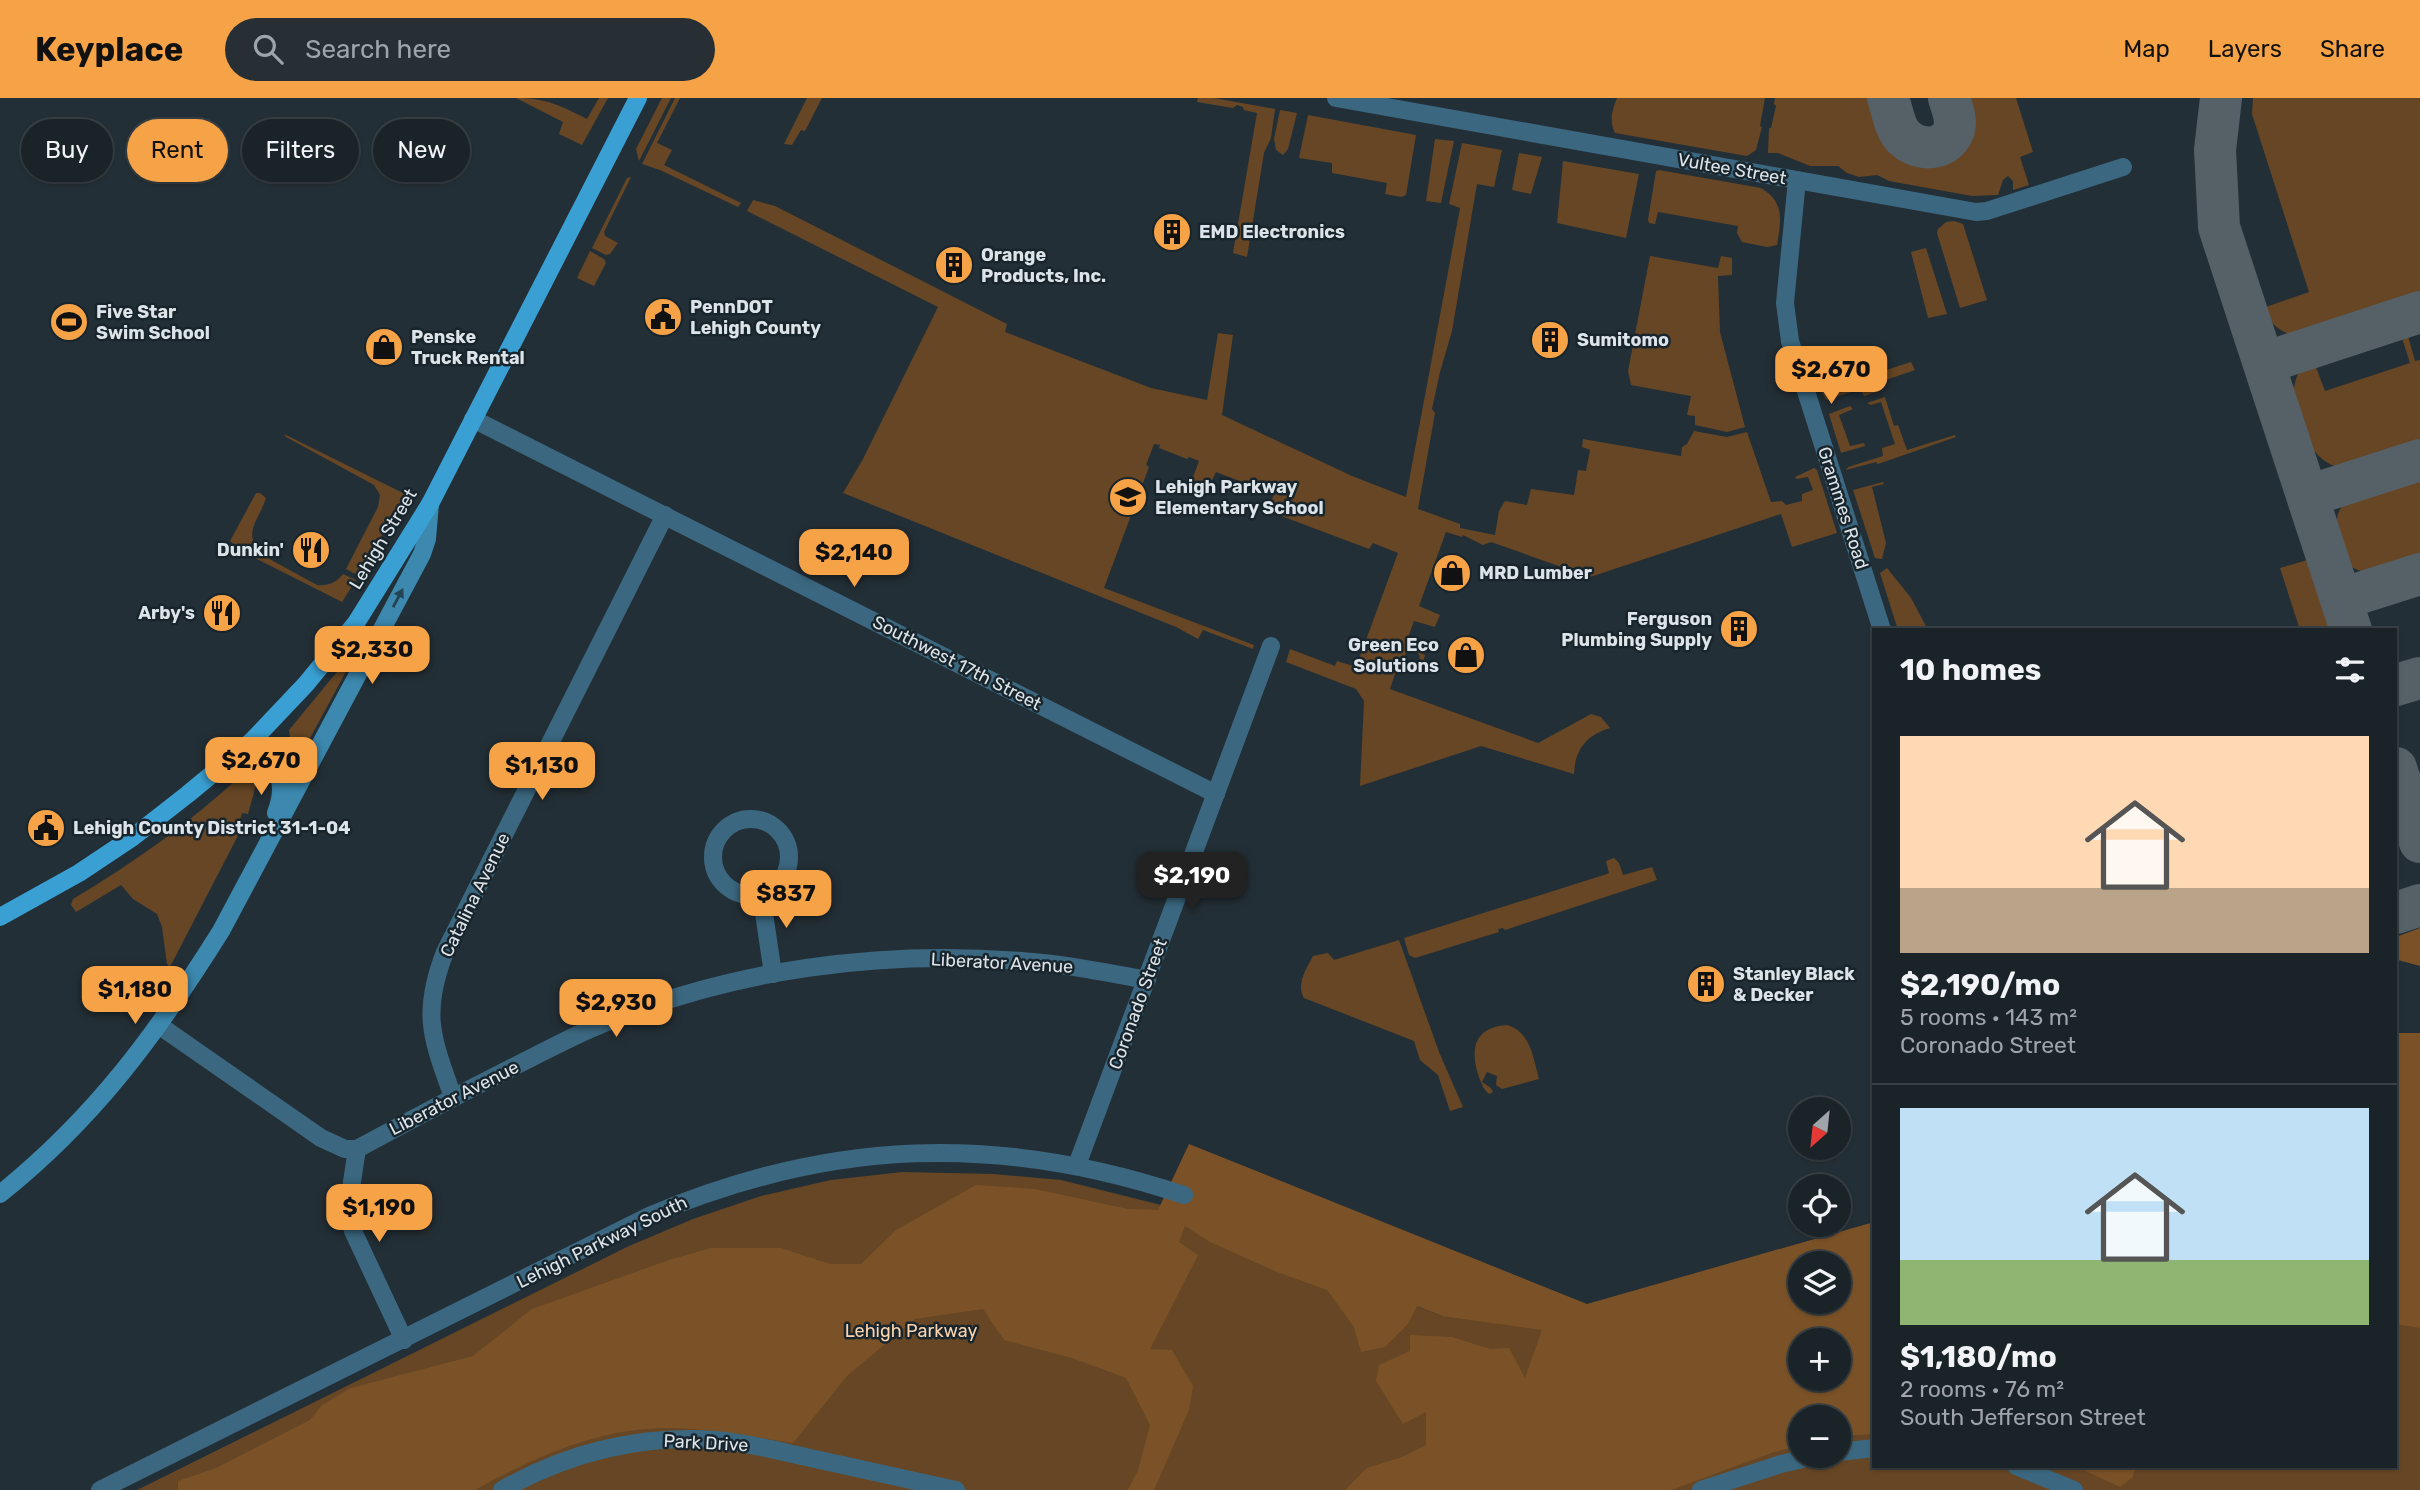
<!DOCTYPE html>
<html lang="en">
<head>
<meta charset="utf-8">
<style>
  body { margin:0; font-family:Rubik,sans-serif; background:#272f34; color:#f1f3f6; height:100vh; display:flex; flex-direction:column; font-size:26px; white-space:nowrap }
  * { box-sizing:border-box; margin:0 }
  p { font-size:23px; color:#9fa4a8 }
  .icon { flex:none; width:38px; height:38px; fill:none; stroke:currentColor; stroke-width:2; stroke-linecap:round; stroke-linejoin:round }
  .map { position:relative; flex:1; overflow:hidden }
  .side { position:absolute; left:1872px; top:530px; width:525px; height:840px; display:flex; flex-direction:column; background:#1a2328; border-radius:0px; box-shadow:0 2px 5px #0004,0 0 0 2px #384045 }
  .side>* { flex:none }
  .banner { position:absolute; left:21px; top:21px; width:665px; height:63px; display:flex; gap:14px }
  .needle { width:46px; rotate:207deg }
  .fabs { position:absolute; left:1788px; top:999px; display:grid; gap:14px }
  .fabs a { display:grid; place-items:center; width:63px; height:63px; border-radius:50%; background:#1a2328; box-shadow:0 2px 5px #0004,0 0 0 2px #384045; font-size:35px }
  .price { position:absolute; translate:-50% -60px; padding:0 16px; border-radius:14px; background:#f6a247; color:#111; font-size:23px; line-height:46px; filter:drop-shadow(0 2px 4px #0008) }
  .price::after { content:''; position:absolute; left:50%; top:42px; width:21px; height:16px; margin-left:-10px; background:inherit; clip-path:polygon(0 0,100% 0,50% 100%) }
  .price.on { background:#222; color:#fff }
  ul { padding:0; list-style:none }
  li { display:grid; align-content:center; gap:14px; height:371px; padding:0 28px }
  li+li { border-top:2px solid #384045 }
  li span { display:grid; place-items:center; height:217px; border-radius:0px; color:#555 }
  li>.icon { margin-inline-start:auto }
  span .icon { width:126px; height:126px; fill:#fffc; stroke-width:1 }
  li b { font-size:30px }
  h2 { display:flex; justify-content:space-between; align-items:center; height:84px; padding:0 28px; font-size:30px }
  .pill { padding:0 24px; border-radius:32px; background:#1a2328; box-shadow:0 2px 5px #0004,0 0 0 2px #384045; font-size:24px; line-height:63px }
  .pill.on { background:#f6a247; color:#111 }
  header { display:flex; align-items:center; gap:42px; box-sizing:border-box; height:98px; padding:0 35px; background:#f6a247; color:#111 }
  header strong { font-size:33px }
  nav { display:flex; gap:38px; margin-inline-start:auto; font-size:24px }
  .search { width:490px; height:63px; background:#272f34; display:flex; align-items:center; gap:18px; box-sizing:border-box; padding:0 24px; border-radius:38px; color:#9fa4a8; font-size:26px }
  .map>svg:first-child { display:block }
</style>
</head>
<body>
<header>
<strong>Keyplace</strong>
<div class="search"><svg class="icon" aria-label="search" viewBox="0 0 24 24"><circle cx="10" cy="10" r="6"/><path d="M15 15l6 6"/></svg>Search here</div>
<nav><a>Map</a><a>Layers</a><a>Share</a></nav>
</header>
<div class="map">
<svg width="2420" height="1392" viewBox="0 0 2420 1392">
  <rect width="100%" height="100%" fill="#232f36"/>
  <!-- green -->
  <g fill="#664624" fill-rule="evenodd">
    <path d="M516 0C547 0 561 8 587 21L599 0H608L582 47 559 36 563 24Z"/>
    <polygon points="662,0 671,0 639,63 636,51"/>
    <polygon points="675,0 680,0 657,45 672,52 664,67 741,105 738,109 660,72 642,66"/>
    <polygon points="807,0 822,0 805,33 801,32 792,47 784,46"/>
    <polygon points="1198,0 1214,0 1275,11 1271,40 1264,55 1247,159 1233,155 1257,15 1244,12 1243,9 1237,7 1233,10 1197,4"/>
    <path d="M1617 0H1765L1760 28 1762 29 1756 52 1747 58 1615 35C1609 23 1612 12 1617 0Z"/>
    <path d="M1775 0H1881C1902 64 1904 68 1969 45L1955 0H2016L2033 54 2020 59 2029 87 2013 92V83L2008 78 2003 82 1998 97 1972 98 1889 83 1877 77 1859 79 1847 75 1838 68H1810L1778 55H1768L1769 30H1771L1776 8 1774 6Z"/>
    <path d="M2253 0H2420V202L2297 239C2281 234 2270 227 2263 210L2309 194 2252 16Z"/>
    <polygon points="1280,12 1297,15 1288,51 1283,57 1276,52 1274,41"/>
    <polygon points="1308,17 1416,37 1406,97 1401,99 1385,96 1387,85 1332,75 1332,65 1299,60"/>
    <polygon points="1435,41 1454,43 1441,105 1426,103"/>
    <path d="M1462 45 1502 52 1494 89 1477 86 1452 233 1440 274 1432 311 1435 315 1418 411 1460 426V430L1495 437 1499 413 1505 403 1527 407 1531 391 1574 397 1578 372 1586 373 1590 352 1582 349 1583 341 1681 358 1682 349 1687 346 1694 333 1727 339 1747 334 1771 404 1782 403 1786 407 1802 403V396L1813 392 1808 379 1797 381 1795 379 1814 370 1817 372 1837 435 1792 449 1781 416 1590 479 1491 444 1483 447 1463 437 1462 439 1446 434 1419 508 1440 517 1435 529 1414 523 1405 548 1425 557 1424 561 1427 563H1420L1419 556 1407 551 1403 563 1398 567 1390 591 1538 645 1591 616 1601 619 1610 630C1587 637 1575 651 1574 676L1481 648 1360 688 1364 603 1356 591 1286 564 1290 551 1335 568 1337 563 1356 569 1398 455 1373 445 1369 451 1268 413 1274 396 1216 374 1210 386 1206 385 1205 387 1192 382 1199 363 1189 359 1187 361 1159 350 1160 347 1154 346 1146 367 1149 369 1104 490 1254 547 1253 551 1203 532 1198 541 1176 529 843 395 863 361 938 209 747 113 753 102 775 108 1007 226 1005 234 1151 290 1207 302 1218 235 1233 237 1222 317 1352 378 1406 399 1460 110 1449 106Z"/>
    <polygon points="1519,55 1542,59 1531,96 1512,92"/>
    <polygon points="1563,63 1639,76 1626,140 1557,125"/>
    <path d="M1659 72 1761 90C1785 104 1781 123 1777 147L1767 149 1742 144 1737 135 1738 128 1658 114 1655 126 1649 125 1648 122 1656 73Z"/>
    <polygon points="631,79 604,134 605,138 618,145 610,156 606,157 592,150 627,80"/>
    <polygon points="1954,123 1963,126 1987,202 1960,210 1937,135 1938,131 1946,124"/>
    <polygon points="1926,150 1947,216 1928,220 1911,154"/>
    <polygon points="590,153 604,161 606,165 594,188 577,180"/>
    <polygon points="1650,158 1718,170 1721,158 1732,160 1732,177 1718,178 1720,234 1745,329 1727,334 1695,327 1695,318 1687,317 1691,298 1631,287 1628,273"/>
    <path d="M2406 231 2415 263 2420 262V347C2398 354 2364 370 2341 369 2301 366 2273 273 2314 264L2325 293 2410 265 2400 234Z"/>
    <polygon points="1911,264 1915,272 1880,284 1882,292 1864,298 1860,291 1826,302 1821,293"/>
    <polygon points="1885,299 1894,328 1898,327 1907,352 1955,337 1956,339 1878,366 1876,364 1846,372 1848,369 1883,358 1882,350 1895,346 1881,304 1871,307 1867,305"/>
    <polygon points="1850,308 1853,311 1839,317 1850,348 1864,345 1865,348 1841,355 1829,316"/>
    <polygon points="284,336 405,396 359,478 346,471 378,409 380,397 374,387 286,339"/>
    <path d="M2420 373V466C2392 475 2370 483 2344 464 2341 450 2335 435 2337 420 2342 391 2396 381 2420 373Z"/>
    <polygon points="1883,384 1884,386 1872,389 1886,445 1882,461 1875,460 1853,392"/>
    <path d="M256 395H260L266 400C259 423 240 436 264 458L317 487C328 488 336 485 343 476L356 482 342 504 239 452 230 443Z"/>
    <polygon points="2314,460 2319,467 2340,532 2300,532 2280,470"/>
    <polygon points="1887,470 1911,500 1928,532 1898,532 1880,475"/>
    <polygon points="355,552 356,555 308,644 300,658 297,659 292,653 289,632"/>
    <path d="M242 677 246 683 254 684 256 687 248 716 242 715 240 722 245 724 170 869 167 866 162 829 157 816 133 801 121 787 76 814 71 807 73 801C134 765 190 724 242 677Z"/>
    <polygon points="1614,760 1619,765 1623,777 1652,769 1657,782 1505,832 1503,830 1498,831 1499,834 1415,860 1409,857 1404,840 1607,776 1609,775 1606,763"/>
    <path d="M1399 842 1439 954 1463 1009 1450 1013 1438 977 1420 962 1414 943 1304 900C1296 887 1306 871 1313 858L1328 855 1334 862Z"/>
    <path d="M1507 927C1531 934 1533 960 1539 981L1502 991 1496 987 1497 978 1487 974 1482 984 1491 990 1493 994 1489 996C1482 990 1481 984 1478 976 1470 950 1475 929 1507 927Z"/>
    <path d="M2396 935H2420V1392H137L629 1148 693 1121 761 1098 831 1082 902 1074 993 1076 1061 1082 1161 1107 1442 1218 1839 1204 1874 1165V1368H2396ZM1801 1242H1839V1281H1801ZM1801 1320H1839V1358H1801Z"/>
  </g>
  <!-- forest -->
  <g fill="#7b5227" fill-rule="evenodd">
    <polygon points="2420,830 2420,868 2398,862 2396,839"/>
    <polygon points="2396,935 2420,935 2420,1230 2396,1226"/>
    <path d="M1189 1046 1587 1206 1874 1124V1336L1839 1338V1320H1801V1348L1774 1354 1671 1392H1345L1367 1370 1402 1359 1426 1347V1314L1403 1326 1376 1283 1379 1267 1410 1253V1237L1452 1239 1490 1251 1509 1250 1525 1280 1542 1232 1442 1218 1417 1208 1408 1226 1385 1249 1361 1254 1354 1229 1327 1192 1277 1174 1210 1144 1185 1128 1179 1144 1198 1157 1150 1251 1172 1252 1193 1288 1189 1312 1154 1392H1128L1138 1372 1150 1327 1126 1280 1072 1260 1004 1242 983 1211 915 1221 847 1278 793 1345C742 1337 688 1326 636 1332 579 1339 525 1364 475 1392H178V1383L216 1370 310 1322 322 1307 351 1290 473 1258 532 1211 669 1162 711 1150H781L830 1166H861L896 1132 976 1087 1035 1091 1128 1111 1158 1112ZM1801 1166H1839V1204H1801ZM1801 1242H1839V1281H1801Z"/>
    <polygon points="2077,1369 2135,1369 2133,1379 2120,1389"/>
  </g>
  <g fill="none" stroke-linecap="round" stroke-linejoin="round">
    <!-- taxiway -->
    <g stroke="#566067" stroke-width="42">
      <path d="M1888 0C1892 11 1894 27 1901 36 1914 53 1945 56 1954 32 1957 21 1952 10 1949 0"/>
      <polyline points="2221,0 2215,52 2219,129 2351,532"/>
      <polyline points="2264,265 2420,214"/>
      <polyline points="2308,398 2420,362"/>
      <polyline points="2341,501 2420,476"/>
      <polyline points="2396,587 2420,580"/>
      <polyline points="2396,670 2420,744"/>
      <polyline points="2396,815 2420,807"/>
    </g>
    <!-- street -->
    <g stroke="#3b6880" stroke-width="18">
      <polyline points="1336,0 1976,114 1987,113 2123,69"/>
      <polyline points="1797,82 1785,205 1790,243 1882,532"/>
      <polyline points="473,321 1216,696"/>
      <circle cx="751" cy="759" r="38"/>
      <polyline points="761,795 773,876"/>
      <path d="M160 928 321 1040 345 1051H357C416 1019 475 988 535 958 557 947 579 935 602 926 734 871 880 852 1021 863 1064 866 1105 874 1147 882"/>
      <path d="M453 999C432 940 421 916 445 854L665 417"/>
      <polyline points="357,1051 350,1097 349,1116 353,1133 404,1242"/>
      <polyline points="1077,1067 1271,548"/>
      <polyline points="1839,1354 1874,1350"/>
      <polyline points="2016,1368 2074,1392"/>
      <path d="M100 1392 649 1118C830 1041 998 1035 1184 1097"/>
      <path d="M502 1392C567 1355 641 1336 716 1342 750 1345 783 1354 815 1361 862 1371 909 1382 956 1392"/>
      <polyline points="1701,1392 1781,1366 1816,1358"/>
    </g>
    <!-- secondary -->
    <g stroke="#3c88af" stroke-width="18">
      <path d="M252 643C276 668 289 680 276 715"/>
      <path d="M0 1096C95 1020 157 935 221 833L422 456 427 441 430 406"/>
    </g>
    <!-- primary -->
    <polyline stroke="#3aa0d3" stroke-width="18" points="0,819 79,775 133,739 188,696 252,643 306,586 356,525 430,406 638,0"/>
  </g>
  <!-- one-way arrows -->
  <defs><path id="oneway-solid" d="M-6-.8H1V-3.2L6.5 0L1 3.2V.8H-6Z" transform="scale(1.75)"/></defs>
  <use fill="#244353" href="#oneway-solid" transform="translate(398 500) rotate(-62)"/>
  <!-- icons -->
  <defs>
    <symbol id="building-disc" viewBox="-11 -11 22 22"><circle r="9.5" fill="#f6a247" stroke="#19252c"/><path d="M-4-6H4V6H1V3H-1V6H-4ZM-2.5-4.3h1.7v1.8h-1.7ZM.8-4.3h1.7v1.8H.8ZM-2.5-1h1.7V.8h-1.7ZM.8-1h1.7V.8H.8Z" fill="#111"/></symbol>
    <symbol id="civic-disc" viewBox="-11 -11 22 22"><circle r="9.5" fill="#f6a247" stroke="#19252c"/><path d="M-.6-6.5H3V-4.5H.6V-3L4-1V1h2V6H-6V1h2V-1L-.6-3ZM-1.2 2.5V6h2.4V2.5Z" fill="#111"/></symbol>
    <symbol id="stadium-disc" viewBox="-11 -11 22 22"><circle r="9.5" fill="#f6a247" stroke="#19252c"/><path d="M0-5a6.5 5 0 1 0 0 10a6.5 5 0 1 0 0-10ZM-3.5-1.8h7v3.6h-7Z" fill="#111"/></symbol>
    <symbol id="shop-disc" viewBox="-11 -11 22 22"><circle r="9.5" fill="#f6a247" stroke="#19252c"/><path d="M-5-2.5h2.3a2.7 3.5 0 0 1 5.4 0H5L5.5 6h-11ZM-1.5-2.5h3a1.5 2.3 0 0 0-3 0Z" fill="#111"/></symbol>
    <symbol id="school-disc" viewBox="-11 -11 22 22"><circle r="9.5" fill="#f6a247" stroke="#19252c"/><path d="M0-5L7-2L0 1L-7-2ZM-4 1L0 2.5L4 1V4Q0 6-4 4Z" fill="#111"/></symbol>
    <symbol id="restaurant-disc" viewBox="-11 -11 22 22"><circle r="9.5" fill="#f6a247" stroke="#19252c"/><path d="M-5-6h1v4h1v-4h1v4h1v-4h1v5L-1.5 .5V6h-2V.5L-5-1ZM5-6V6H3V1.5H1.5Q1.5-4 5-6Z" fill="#111"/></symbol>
  </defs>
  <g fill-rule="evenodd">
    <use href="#building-disc" x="1150" y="112" width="44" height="44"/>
    <use href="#building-disc" x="932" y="145" width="44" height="44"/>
    <use href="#civic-disc" x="641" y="197" width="44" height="44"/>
    <use href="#stadium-disc" x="47" y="202" width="44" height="44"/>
    <use href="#building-disc" x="1528" y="220" width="44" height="44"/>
    <use href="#shop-disc" x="362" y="227" width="44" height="44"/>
    <use href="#school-disc" x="1106" y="377" width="44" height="44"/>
    <use href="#restaurant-disc" x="289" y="430" width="44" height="44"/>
    <use href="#shop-disc" x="1430" y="453" width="44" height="44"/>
    <use href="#restaurant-disc" x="200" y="493" width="44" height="44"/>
    <use href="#building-disc" x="1717" y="509" width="44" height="44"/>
    <use href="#shop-disc" x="1444" y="535" width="44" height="44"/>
    <use href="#civic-disc" x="24" y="708" width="44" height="44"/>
    <use href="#building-disc" x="1684" y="864" width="44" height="44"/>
  </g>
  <g text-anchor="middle" stroke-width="5" stroke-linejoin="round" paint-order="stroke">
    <!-- street labels -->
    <g font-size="18" fill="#dce4e9" stroke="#19252c">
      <text transform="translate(1732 71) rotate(10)" y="6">Vultee Street</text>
      <text transform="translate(1843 410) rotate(72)" y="6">Grammes Road</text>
      <text transform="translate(383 441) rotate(-59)" y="6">Lehigh Street</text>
      <text transform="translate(957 565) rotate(27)" y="6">Southwest 17th Street</text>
      <text transform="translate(475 797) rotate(-64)" y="6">Catalina Avenue</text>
      <text transform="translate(1002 865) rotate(3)" y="6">Liberator Avenue</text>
      <text transform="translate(1138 906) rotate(-70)" y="6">Coronado Street</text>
      <text transform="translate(454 1000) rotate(-27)" y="6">Liberator Avenue</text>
      <text transform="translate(602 1144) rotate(-26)" y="6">Lehigh Parkway South</text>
      <text transform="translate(706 1345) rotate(3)" y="6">Park Drive</text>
    </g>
    <!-- poi labels -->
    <g font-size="18" font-weight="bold" fill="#dce4e9" stroke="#19252c" text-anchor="start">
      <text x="1199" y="140">EMD Electronics</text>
      <text x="981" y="163">Orange<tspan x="981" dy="21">Products, Inc.</tspan></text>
      <text x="690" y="215">PennDOT<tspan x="690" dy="21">Lehigh County</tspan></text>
      <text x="96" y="220">Five Star<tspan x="96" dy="21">Swim School</tspan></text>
      <text x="411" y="245">Penske<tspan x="411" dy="21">Truck Rental</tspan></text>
      <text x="1577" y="248">Sumitomo</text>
      <text x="1155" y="395">Lehigh Parkway<tspan x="1155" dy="21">Elementary School</tspan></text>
      <text x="284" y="458" text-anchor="end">Dunkin'</text>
      <text x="1479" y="481">MRD Lumber</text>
      <text x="195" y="521" text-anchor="end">Arby's</text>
      <text x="1712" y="527" text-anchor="end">Ferguson<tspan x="1712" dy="21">Plumbing Supply</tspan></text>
      <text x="1439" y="553" text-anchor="end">Green Eco<tspan x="1439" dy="21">Solutions</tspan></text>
      <text x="73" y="736">Lehigh County District 31-1-04</text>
      <text x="1733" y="882">Stanley Black<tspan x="1733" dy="21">&amp; Decker</tspan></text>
    </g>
    <!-- park labels -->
    <g font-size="18" fill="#fbd4af" stroke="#19252c">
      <text x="911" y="1239">Lehigh Parkway</text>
    </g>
  </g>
</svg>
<div class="fabs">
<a><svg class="needle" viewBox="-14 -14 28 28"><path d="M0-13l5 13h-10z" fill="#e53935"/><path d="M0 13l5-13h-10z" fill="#9fa4a8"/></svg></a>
<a><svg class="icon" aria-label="locate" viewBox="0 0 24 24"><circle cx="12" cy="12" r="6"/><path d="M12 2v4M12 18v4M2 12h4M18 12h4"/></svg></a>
<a><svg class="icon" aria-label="layers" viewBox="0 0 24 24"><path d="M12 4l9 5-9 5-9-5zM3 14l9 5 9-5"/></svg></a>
<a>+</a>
<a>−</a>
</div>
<b class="price" style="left:1831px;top:308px">$2,670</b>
<b class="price" style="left:854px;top:491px">$2,140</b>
<b class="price" style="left:372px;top:588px">$2,330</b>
<b class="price" style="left:261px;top:699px">$2,670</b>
<b class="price" style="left:542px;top:704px">$1,130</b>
<b class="price on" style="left:1192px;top:814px">$2,190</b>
<b class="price" style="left:786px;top:832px">$837</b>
<b class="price" style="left:135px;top:928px">$1,180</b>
<b class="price" style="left:616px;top:941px">$2,930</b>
<b class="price" style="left:379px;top:1146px">$1,190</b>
<div class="banner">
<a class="pill">Buy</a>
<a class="pill on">Rent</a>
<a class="pill">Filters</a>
<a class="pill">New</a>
</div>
<section class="side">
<h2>10 homes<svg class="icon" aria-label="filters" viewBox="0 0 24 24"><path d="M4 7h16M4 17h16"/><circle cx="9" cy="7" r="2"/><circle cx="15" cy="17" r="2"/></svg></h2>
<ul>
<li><span style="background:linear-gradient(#ffd9b3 70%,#b9a48a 0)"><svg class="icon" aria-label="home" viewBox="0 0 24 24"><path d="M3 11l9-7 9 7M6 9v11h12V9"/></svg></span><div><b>$2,190/mo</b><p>5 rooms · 143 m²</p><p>Coronado Street</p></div></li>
<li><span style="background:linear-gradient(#bfe0f5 70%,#8fb573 0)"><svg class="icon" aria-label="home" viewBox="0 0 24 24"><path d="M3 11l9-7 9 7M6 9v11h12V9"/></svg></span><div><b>$1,180/mo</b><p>2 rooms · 76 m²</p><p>South Jefferson Street</p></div></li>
</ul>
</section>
</div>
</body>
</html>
